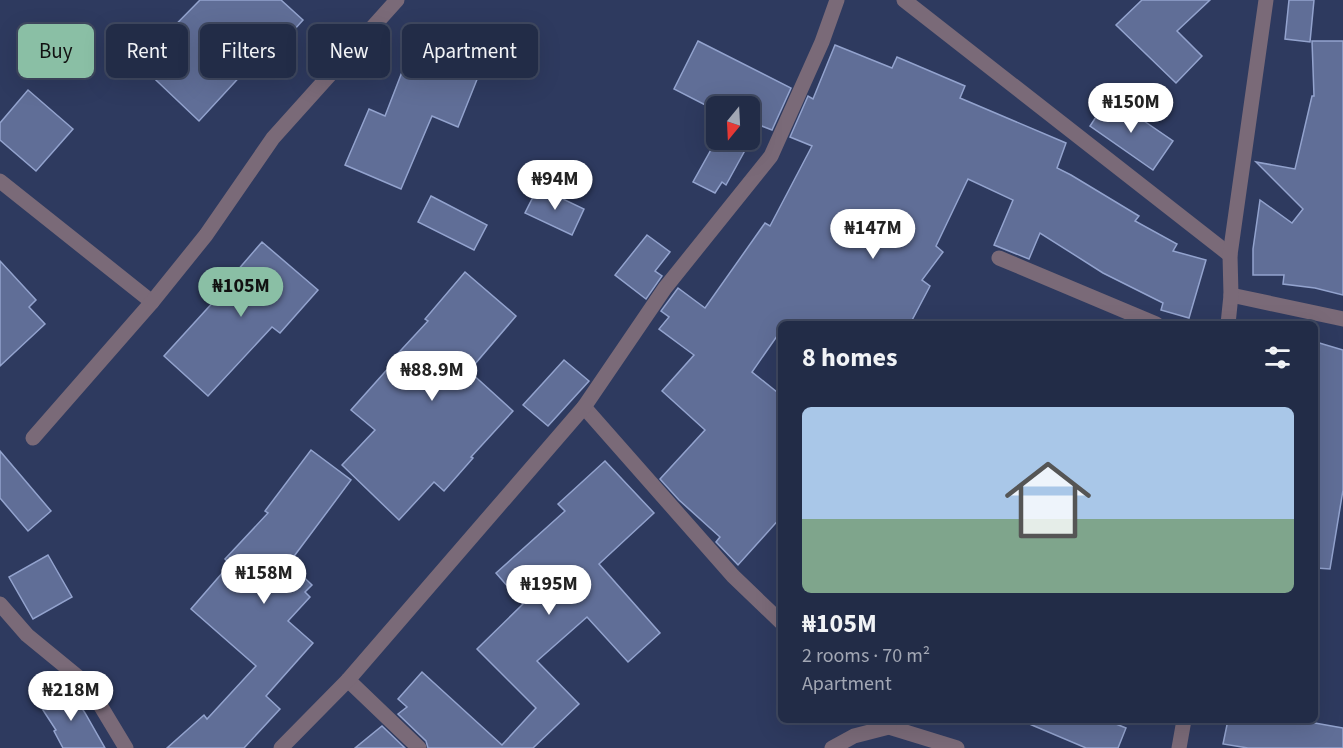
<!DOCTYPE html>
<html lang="en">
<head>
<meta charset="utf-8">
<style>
  body { margin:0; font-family:"Source Sans 3",sans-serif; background:#2e3852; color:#f1f3f6; height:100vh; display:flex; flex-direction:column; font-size:22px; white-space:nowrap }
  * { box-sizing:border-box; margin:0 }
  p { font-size:20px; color:#a2a7b4 }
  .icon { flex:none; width:33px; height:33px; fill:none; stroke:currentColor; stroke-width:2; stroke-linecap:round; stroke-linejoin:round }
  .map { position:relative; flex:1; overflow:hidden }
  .side { position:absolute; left:778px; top:321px; width:540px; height:402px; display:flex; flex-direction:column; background:#222c47; border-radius:9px; box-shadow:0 6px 24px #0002,0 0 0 2px #3f4860 }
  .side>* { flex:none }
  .hud { position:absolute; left:18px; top:24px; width:570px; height:54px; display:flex; gap:12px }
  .needle { width:39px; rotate:198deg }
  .controls { position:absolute; left:706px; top:96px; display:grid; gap:12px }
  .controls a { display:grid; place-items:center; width:54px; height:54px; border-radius:9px; background:#222c47; box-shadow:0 6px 24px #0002,0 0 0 2px #3f4860; font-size:30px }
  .price { position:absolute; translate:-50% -51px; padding:0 14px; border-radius:21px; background:#fff; color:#222; font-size:20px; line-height:39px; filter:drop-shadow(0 2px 3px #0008) }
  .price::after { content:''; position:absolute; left:50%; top:36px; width:18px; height:14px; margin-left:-9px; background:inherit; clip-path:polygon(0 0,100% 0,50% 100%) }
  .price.on { background:#8abfa5; color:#111 }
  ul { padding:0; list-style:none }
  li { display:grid; align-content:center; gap:12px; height:318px; padding:0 24px }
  li span { display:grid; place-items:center; height:186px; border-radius:9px; color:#555 }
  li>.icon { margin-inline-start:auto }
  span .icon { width:108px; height:108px; fill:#fffc; stroke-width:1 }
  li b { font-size:26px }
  h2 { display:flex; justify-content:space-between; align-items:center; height:72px; padding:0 24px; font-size:26px }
  .chip { padding:0 21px; border-radius:9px; background:#222c47; box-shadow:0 6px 24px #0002,0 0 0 2px #3f4860; font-size:21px; line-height:54px }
  .chip.on { background:#8abfa5; color:#111 }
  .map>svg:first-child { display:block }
</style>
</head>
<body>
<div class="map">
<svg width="1343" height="748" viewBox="0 0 1343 748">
  <rect width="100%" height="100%" fill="#2e3a5f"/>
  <!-- building -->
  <g fill="#606e97" stroke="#93a3ce" stroke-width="1.5">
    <polygon points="200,0 281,0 303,20 275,51 269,45 199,121 138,63"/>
    <polygon points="1142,0 1210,0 1177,31 1202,56 1176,83 1116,25"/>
    <polygon points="1289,0 1314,0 1310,42 1285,39"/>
    <polygon points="414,41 482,67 458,127 432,116 401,189 345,165 369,109 385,116"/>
    <polygon points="698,41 791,88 772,130 759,125 726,185 722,182 715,193 693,182 717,139 750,140 750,106 717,106 717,111 674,89"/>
    <polygon points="1312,41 1343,41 1343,295 1315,288 1283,284 1284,275 1253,275 1253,249 1260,200 1292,223 1303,209 1256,162 1295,169 1312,96 1314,96"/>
    <polygon points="835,45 892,68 897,57 965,86 960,98 1066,143 1057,168 1071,175 1139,216 1135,221 1177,244 1173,251 1206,260 1189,318 1161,310 1163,303 1103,273 1040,233 1029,259 994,245 1013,200 968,179 936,246 943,252 922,280 930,286 910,324 782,324 782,329 752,372 782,396 782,516 738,565 716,542 720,537 679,500 660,479 705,430 662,391 694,355 659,329 669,317 661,311 678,288 705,308 765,223 770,226 812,146 790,137 808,96 813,99"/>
    <polygon points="28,90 73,129 36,171 0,140 0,123"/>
    <polygon points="1109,97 1173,141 1153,170 1090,126"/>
    <polygon points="538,187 584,209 572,235 525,213"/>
    <polygon points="431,196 487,225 474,250 418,222"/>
    <polygon points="647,235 670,252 655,271 662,276 646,299 615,275"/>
    <polygon points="262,242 318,290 280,333 272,327 208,396 164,356 226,288 224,286"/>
    <polygon points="0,261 36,300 29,307 45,324 0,366"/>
    <polygon points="465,272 516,316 469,371 513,411 471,457 473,458 444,491 434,482 399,520 342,465 375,430 351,410 392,364 390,362 428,321 425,319"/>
    <polygon points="1316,342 1343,350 1343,490 1330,569 1316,568"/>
    <polygon points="564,360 589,381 548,426 523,405"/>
    <polygon points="311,450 351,480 289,563 312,585 305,592 310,597 288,621 313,643 266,696 280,709 244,748 167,748 204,715 207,719 256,666 191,609 230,564 225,559 268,513 265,511"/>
    <polygon points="0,451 51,511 28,531 0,498"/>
    <polygon points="605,461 654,513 599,564 660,633 628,662 587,617 537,661 579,704 533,748 428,748 426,741 398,714 407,707 398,699 422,672 502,745 536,708 477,649 523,604 496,573 565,511 558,504"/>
    <polygon points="48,555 72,597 33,619 9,577"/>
    <polygon points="68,687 85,713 105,748 63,748 54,731 56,730 39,704"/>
    <polygon points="1020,720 1106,720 1126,728 1118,748 1086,748"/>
    <polygon points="1228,720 1298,720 1343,728 1343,748 1248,748 1223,744"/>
    <polygon points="382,726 405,748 355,748"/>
  </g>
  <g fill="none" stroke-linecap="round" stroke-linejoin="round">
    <!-- minor -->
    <g stroke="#7a6a78" stroke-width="15">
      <polyline points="904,0 1230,255"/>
      <polyline points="0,181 152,302"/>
      <polyline points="999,258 1156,324"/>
      <polyline points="1231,295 1343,319"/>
      <polyline points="1228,324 1231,295 1230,255 1266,0"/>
      <polyline points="584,407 733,576 782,623"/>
      <polyline points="33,438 152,302 206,235 273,138 397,0"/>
      <polyline points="0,604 27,635 88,685 126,748"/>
      <polyline points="348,680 419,748"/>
      <polyline points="881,720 889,727 957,748"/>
      <polyline points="281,748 348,680 584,407 665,288 771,156 822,42 837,0"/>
      <polyline points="832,748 854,736 889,727"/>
      <polyline points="1179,748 1184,720"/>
    </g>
  </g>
</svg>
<div class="controls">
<a><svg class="needle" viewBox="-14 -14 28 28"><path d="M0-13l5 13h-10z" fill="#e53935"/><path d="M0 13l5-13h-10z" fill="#a2a7b4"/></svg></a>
</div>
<b class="price" style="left:1131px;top:134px">₦150M</b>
<b class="price" style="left:555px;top:211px">₦94M</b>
<b class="price" style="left:873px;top:260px">₦147M</b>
<b class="price on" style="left:241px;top:318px">₦105M</b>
<b class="price" style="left:432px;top:402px">₦88.9M</b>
<b class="price" style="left:264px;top:605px">₦158M</b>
<b class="price" style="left:549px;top:616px">₦195M</b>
<b class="price" style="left:71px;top:722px">₦218M</b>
<div class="hud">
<a class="chip on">Buy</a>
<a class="chip">Rent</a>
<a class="chip">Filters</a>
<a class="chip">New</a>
<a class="chip">Apartment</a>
</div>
<section class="side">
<h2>8 homes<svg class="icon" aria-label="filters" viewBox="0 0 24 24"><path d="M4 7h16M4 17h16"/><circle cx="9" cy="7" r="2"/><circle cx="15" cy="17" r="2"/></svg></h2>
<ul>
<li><span style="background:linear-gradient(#a9c7e8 60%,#7fa58c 0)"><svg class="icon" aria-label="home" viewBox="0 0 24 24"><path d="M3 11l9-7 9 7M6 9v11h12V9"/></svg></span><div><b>₦105M</b><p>2 rooms · 70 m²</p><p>Apartment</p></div></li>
</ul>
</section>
</div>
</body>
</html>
